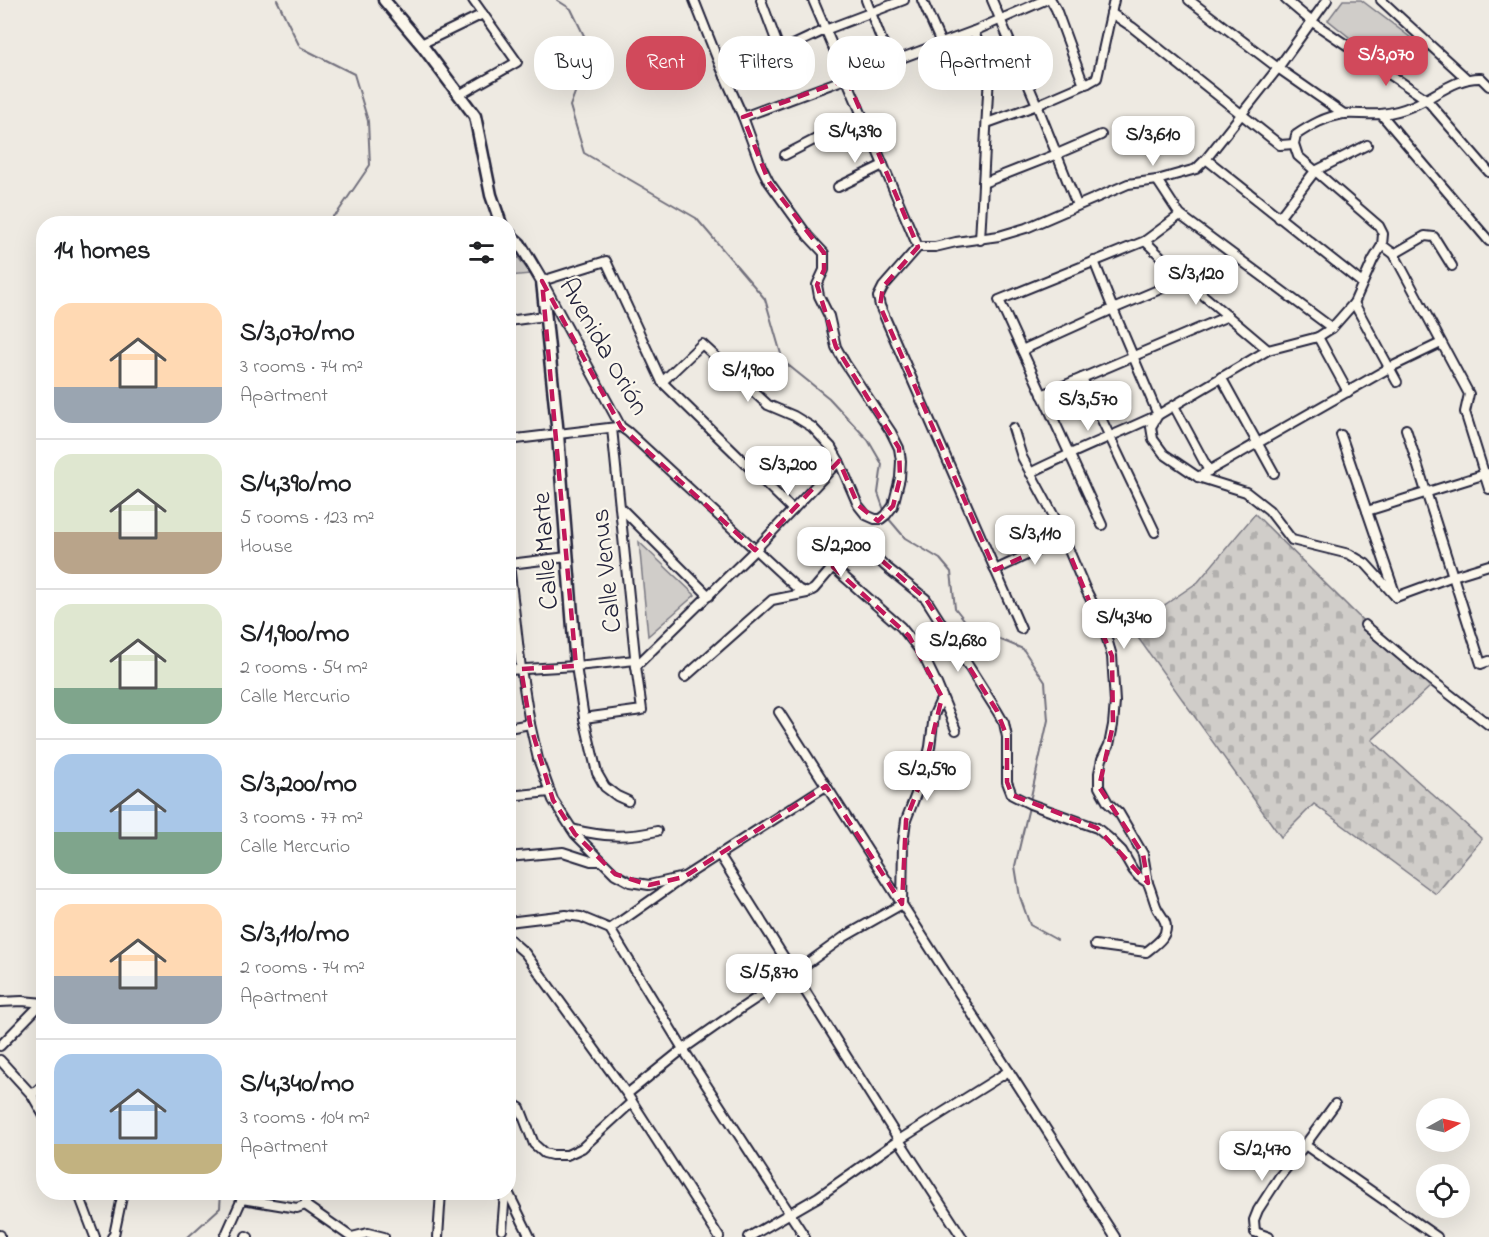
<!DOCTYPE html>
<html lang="en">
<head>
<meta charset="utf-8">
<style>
  body { margin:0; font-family:"Indie Flower",sans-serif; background:#f6f6f6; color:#202124; height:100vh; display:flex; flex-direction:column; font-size:22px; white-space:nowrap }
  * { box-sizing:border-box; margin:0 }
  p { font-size:20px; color:#757577 }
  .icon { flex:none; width:33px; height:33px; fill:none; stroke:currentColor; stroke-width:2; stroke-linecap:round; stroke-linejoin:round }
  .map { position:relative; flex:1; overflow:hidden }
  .sheet { position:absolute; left:36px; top:216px; width:480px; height:984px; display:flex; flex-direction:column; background:#fff; border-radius:24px; box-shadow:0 6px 24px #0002 }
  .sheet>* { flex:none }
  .hud { position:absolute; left:534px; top:36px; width:570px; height:54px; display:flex; gap:12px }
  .needle { width:39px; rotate:82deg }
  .controls { position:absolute; left:1416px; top:1098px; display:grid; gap:12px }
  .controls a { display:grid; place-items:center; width:54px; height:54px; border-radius:50%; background:#fff; box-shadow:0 6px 24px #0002; font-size:30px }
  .price { position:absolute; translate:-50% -51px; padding:0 14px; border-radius:12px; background:#fff; color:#222; font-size:20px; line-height:39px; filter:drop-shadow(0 2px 3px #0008) }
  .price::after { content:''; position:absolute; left:50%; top:36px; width:18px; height:14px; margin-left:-9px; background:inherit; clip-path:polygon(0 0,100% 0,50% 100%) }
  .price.selected { background:#d1495b; color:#fff }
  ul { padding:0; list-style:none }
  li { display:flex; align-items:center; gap:18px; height:150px; padding:0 18px }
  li+li { border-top:2px solid #e0e0e0 }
  li span { display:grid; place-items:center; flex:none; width:168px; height:120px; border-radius:18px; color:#555 }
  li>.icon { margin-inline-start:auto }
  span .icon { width:72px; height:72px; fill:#fffc; stroke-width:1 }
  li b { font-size:26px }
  h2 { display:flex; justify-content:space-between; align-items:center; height:72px; padding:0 18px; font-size:26px }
  .tag { padding:0 21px; border-radius:24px; background:#fff; box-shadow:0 6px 24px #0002; font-size:21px; line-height:54px }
  .tag.selected { background:#d1495b; color:#fff }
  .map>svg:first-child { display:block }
</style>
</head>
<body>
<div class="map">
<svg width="1489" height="1237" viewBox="0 0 1489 1237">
  <defs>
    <pattern id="cemetery-stones" width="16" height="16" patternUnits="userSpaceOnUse" patternTransform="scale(1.5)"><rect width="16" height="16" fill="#d0cdc9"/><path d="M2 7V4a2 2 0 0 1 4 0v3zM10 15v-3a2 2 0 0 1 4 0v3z" fill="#b2b0ae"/></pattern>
  </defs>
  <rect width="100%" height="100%" fill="#eeeae2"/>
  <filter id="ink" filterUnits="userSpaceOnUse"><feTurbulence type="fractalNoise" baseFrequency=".0167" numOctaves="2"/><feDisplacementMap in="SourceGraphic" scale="12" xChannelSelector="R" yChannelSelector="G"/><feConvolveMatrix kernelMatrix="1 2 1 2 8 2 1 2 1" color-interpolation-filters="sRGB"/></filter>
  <g filter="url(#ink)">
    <!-- cemetery -->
    <polygon fill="url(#cemetery-stones)" stroke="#797882" stroke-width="1.5" points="1255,514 1430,687 1372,740 1482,839 1436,894 1314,804 1281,837 1131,628 1198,582"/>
    <!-- park -->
    <g fill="#d0cdc9" stroke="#797882" stroke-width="1.5">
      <polygon points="1343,0 1361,0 1415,41 1394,70 1360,44 1359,45 1328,20"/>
      <polygon points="509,247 510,247 531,274 509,276"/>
      <polygon points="639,542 695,595 648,636"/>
    </g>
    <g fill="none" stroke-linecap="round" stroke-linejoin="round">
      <!-- stream -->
      <g stroke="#716f7c" stroke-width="2">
        <polyline points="277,0 300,47 354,74 368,121 370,165 338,212 324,224"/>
        <polyline points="557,0 571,9 591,50 570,106 584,153 696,218 765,299 783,361 829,398 868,440 882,464 878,493 885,513"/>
        <polyline points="888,518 905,538 940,559 951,572 955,608 970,627 1023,649 1045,682 1048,720 1030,801"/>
        <polyline points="1029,807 1015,866 1020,897 1030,925 1057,940"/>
        <polyline points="188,1237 220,1208 221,1192"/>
      </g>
      <defs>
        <g id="street">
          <polyline points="761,0 780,51"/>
          <polyline points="813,0 918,247"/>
          <polyline points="866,0 890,62"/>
          <polyline points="922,0 941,43"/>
          <polyline points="992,0 1037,105 1077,205"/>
          <polyline points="1051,0 1056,9 1082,80 1088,83"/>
          <polyline points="1189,0 1278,68 1344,114"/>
          <polyline points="1286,0 1311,21 1426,99 1489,172"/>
          <polyline points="1381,0 1467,79"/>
          <polyline points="1111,13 1132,27 1280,145 1294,144"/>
          <polyline points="974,31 989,75 980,240"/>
          <polyline points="421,44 483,14"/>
          <polyline points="725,77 825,30 904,0"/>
          <polyline points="459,95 517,62 473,0"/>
          <polyline points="1381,114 1489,241"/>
          <polyline points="743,117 974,31 1045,0"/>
          <polyline points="987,123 1037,105 1088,83 1097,78 1114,0"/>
          <polyline points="785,155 862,115"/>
          <polyline points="1206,159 1362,283"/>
          <polyline points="1157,180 1180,215 1332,328"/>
          <polyline points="983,183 1057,154 1101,135"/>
          <polyline points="838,187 883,165"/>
          <polyline points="1279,218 1315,171 1367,145"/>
          <polyline points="1145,241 1184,279 1268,350"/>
          <polyline points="1382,245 1394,254 1469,394 1465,412 1489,489"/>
          <polyline points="1394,254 1425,236 1434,237 1452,266"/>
          <polyline points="1354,303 1397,382"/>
          <polyline points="508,321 545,316"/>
          <polyline points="1318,337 1348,392"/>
          <polyline points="1022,350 1113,309 1184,279"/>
          <polyline points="1221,377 1274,473"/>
          <polyline points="1082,378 1155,532"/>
          <polyline points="662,382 702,344 768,405 794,416 812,427 831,447 839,461 858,505 866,515 875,519 881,519 886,515 893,506 900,478 901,461 899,448 891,432 845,363 836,347 829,316 819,296 817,285 824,270 824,253 808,236 769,182 761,166 743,117 719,63 694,0"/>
          <polyline points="1042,395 1228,316"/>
          <polyline points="1174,406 1209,471"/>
          <polyline points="1013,428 1022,457 1056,520 1085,588 1098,614 1107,639 1112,656 1115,702 1113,725 1109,745 1102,759 1099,773 1099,787 1108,803 1119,813 1143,854 1148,883"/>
          <polyline points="1406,429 1481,664 1489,661"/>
          <polyline points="1341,435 1395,593"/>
          <polyline points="508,440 617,427"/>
          <path d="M1030 473C1072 452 1115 435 1158 415L1113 309 1094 261"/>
          <polyline points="1198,477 1389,368 1441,343"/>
          <polyline points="620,507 709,596"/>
          <polyline points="793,510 662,382 606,261 542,281 621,427 628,432 798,589 805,592"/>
          <polyline points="1367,511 1489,473"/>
          <polyline points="1102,525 999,300 1145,241 1180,215"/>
          <polyline points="508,555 521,669 530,724 538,759 553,800 575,834 615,874 630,882 649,885 684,877"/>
          <polyline points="510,564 567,557"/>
          <polyline points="833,567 901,627 922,653 937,684 956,730"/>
          <polyline points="995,570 1063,538"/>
          <path d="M1396 597 1366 564 1349 554 1292 540 1269 510 1246 492 1198 477 1164 454 1153 439 1151 427 1158 415 1268 350 1318 337 1332 328 1354 303 1373 260 1382 245 1383 234 1379 226 1298 156 1294 144 1296 135C1311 125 1325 117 1343 114 1355 113 1368 115 1381 114 1391 113 1403 110 1412 106 1435 97 1455 77 1481 78L1489 86"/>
          <polyline points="1396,597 1453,576 1489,565"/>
          <polyline points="1365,625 1416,668 1489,725"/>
          <polyline points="1021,629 880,306 878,297 883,287 918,247 935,247 956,242 999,236 1026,228 1128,184 1157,180 1196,169 1206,159 1278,68 1327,0"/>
          <polyline points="576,666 584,718 597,773 605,787 617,796 628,801"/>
          <polyline points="636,666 755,550 839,461"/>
          <polyline points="508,670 576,666 636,660"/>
          <path d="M685 677 772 600 807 593 814 589 857 539 885 566 926 599 997 711 1004 723 1007 737V782L1012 795 1030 804 1097 828 1109 838 1122 851 1133 870 1139 877 1148 883C1151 890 1153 898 1156 906 1158 912 1163 916 1165 922 1170 936 1155 945 1146 952L1095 945"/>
          <polyline points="779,712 1115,1237"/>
          <polyline points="584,718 642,710 636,666 612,428"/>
          <polyline points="508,728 530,724"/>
          <polyline points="508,796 550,792"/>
          <path d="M572 829C603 837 626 838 657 831"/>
          <polyline points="719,854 899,1140 962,1237"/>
          <polyline points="508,857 563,852 591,861 601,861"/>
          <polyline points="508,922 566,915 581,917 610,929 683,1049 805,1237"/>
          <polyline points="610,929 684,877 826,786"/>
          <polyline points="508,938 525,953 627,1094 719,1237"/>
          <polyline points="0,1002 22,1001 44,1003"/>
          <polyline points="0,1046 42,1003"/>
          <polyline points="0,1060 32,1095 44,1116"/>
          <polyline points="627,1094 683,1049 740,1009 794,973 844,937 902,904 903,843 906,820 923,776 930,747 934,715 942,697"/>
          <polyline points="32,1095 44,1084"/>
          <polyline points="508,1101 520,1108 534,1144 544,1153 552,1155 567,1155 582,1148 632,1102"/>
          <polyline points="1335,1104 1305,1145 1437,1237"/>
          <polyline points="508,1127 510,1101"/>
          <polyline points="78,1192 95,1237"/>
          <polyline points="508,1192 530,1237"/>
          <polyline points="242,1199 297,1208 305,1205 309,1192"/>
          <polyline points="305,1205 351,1237"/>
          <polyline points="502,1230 505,1192"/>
          <polyline points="1255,1232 1254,1220 1258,1210 1280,1176 1305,1145"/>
          <polyline points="1255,1232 1269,1237"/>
          <polyline points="0,1235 0,1237"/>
          <polyline points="246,1236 248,1237"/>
          <polyline points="112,1237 114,1235 123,1192"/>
          <polyline points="225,1237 242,1199 243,1192"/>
          <polyline points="352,1237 368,1233 384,1237"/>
          <polyline points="438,1237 441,1192"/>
          <polyline points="749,1237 818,1197 899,1140 1009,1071"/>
        </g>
        <g id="secondary">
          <polyline points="384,0 421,44 475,116 491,195 501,224"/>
          <polyline points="508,233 520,244 542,281 558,435 576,666"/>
        </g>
      </defs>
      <!-- street casing -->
      <use href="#street" stroke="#22223b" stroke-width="12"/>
      <!-- secondary casing -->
      <use href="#secondary" stroke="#22223b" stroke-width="15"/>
      <!-- street -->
      <use href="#street" stroke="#fbf7ec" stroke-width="8"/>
      <!-- secondary -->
      <use href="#secondary" stroke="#fbf7ec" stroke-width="10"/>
    </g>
  </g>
  <!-- marked area -->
  <path fill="none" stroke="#c2185b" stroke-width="4.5" stroke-dasharray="12 8" stroke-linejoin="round" d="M847 79 918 247 883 287 880 306 995 570 1063 538 1112 656 1113 725 1099 787 1143 854 1148 883 1097 828 1012 795 1007 782V737L997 711 926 599 857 539 833 567 909 636 942 697 923 776 906 820 902 904 826 786 684 877 649 885 615 874 575 834 553 800 530 724 521 669 576 666 542 281 621 427 755 550 839 461 858 505 878 521 893 506 900 478 899 448 836 347 817 285 824 270V253L769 182 743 117Z"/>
  <g text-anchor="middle" stroke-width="4.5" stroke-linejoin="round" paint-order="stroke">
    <!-- street labels -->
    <g font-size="27" fill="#22223b" stroke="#fbf7ec">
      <text transform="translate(605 346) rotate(60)" y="9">Avenida Orión</text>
      <text transform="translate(544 551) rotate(-94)" y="9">Calle Marte</text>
      <text transform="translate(605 571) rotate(-96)" y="9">Calle Venus</text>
    </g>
  </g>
</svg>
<div class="controls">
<a><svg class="needle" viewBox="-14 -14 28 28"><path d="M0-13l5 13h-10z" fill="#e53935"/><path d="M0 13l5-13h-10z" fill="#757577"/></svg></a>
<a><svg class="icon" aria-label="locate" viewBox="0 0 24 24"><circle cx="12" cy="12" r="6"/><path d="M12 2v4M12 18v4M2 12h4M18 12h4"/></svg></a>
</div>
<b class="price selected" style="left:1386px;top:87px">S/3,070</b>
<b class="price" style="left:855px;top:164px">S/4,390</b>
<b class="price" style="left:1153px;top:167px">S/3,610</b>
<b class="price" style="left:1196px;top:306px">S/3,120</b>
<b class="price" style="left:748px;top:403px">S/1,900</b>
<b class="price" style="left:1088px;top:432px">S/3,570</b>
<b class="price" style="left:788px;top:497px">S/3,200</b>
<b class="price" style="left:1035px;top:566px">S/3,110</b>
<b class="price" style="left:841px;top:578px">S/2,200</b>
<b class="price" style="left:1124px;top:650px">S/4,340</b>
<b class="price" style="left:958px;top:673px">S/2,680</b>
<b class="price" style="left:927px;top:802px">S/2,590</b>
<b class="price" style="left:769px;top:1005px">S/5,870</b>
<b class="price" style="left:1262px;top:1182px">S/2,470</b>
<div class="hud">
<a class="tag">Buy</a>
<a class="tag selected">Rent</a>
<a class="tag">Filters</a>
<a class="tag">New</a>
<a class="tag">Apartment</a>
</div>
<section class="sheet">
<h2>14 homes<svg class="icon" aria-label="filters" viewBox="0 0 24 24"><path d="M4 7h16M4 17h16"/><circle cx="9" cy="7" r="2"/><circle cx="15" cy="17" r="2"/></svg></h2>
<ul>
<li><span style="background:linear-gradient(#ffd9b3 70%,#9aa5b1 0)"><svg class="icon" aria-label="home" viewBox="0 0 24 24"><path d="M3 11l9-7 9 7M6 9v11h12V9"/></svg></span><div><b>S/3,070/mo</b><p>3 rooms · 74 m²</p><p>Apartment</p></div></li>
<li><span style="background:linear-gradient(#dfe7d0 65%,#b9a48a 0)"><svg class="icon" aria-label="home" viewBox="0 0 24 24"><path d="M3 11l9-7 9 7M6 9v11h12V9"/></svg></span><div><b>S/4,390/mo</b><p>5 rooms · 123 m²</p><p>House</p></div></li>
<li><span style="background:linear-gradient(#dfe7d0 70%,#7fa58c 0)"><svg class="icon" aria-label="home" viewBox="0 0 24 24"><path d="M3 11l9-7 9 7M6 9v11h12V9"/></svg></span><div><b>S/1,900/mo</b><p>2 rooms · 54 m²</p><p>Calle Mercurio</p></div></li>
<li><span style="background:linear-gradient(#a9c7e8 65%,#7fa58c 0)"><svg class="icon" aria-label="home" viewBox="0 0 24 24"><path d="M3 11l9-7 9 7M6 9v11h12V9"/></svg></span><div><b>S/3,200/mo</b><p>3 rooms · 77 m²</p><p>Calle Mercurio</p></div></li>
<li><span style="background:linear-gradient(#ffd9b3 60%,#9aa5b1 0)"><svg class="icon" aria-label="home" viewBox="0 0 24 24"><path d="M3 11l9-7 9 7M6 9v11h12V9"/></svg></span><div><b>S/3,110/mo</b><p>2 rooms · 74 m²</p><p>Apartment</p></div></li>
<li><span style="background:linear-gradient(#a9c7e8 75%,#c2b280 0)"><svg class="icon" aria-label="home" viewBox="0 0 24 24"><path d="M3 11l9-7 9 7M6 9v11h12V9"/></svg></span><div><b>S/4,340/mo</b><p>3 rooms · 104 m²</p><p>Apartment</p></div></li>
</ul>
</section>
</div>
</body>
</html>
